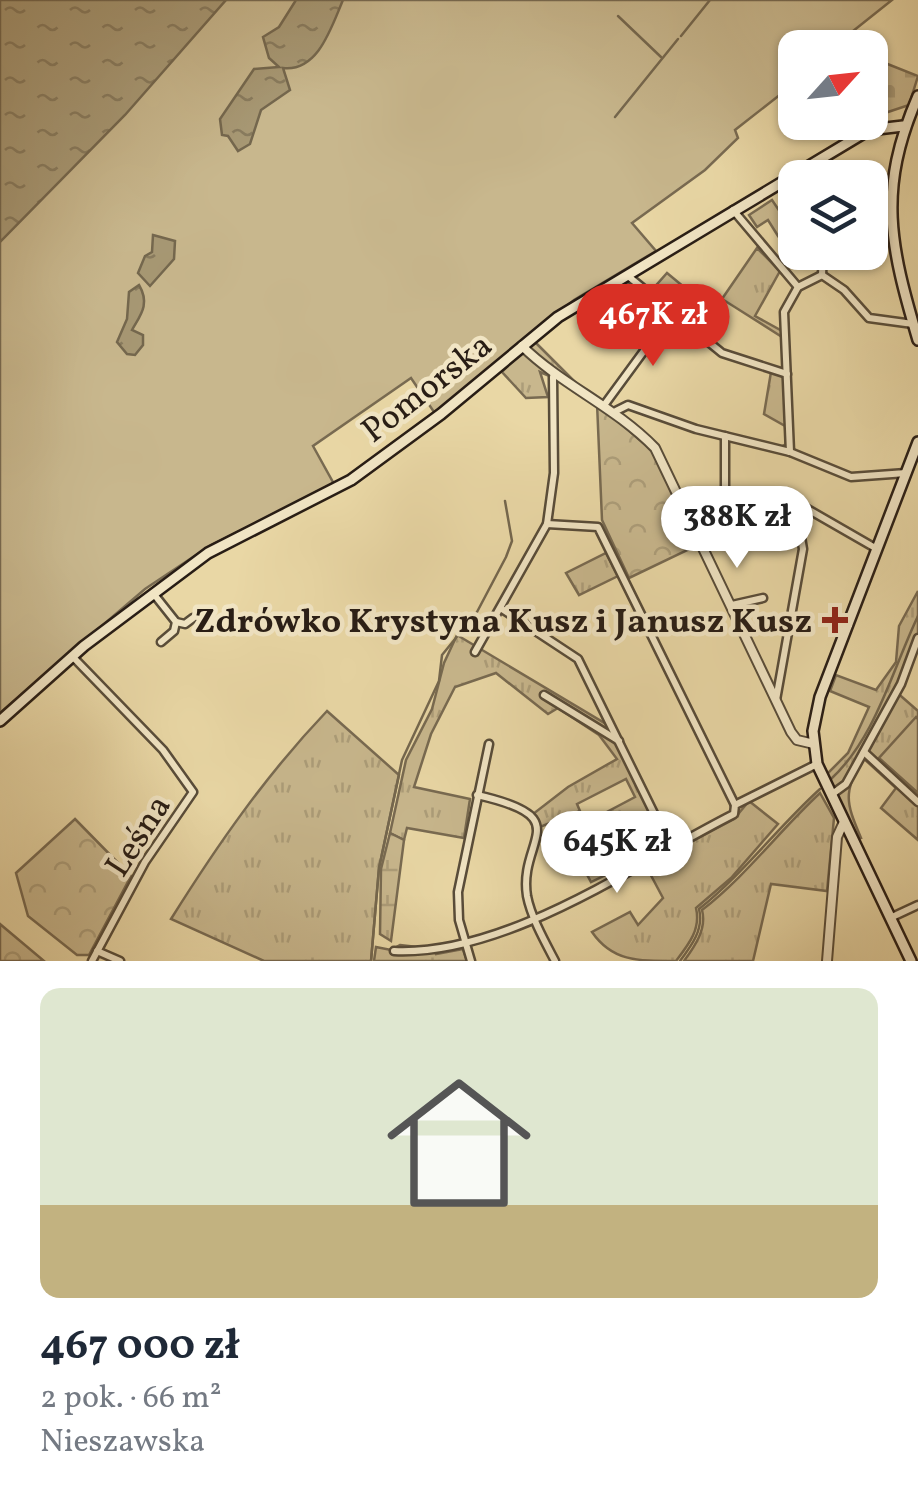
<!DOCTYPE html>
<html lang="pl">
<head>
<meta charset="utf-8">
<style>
  body { margin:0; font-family:Vollkorn,serif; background:#f6f6f7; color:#1f2937; height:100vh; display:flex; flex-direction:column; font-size:38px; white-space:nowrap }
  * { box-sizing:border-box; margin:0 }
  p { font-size:32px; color:#747a83 }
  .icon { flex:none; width:55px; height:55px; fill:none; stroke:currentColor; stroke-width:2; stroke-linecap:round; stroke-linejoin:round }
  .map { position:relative; height:961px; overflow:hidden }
  .details { display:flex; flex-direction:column; background:#fff; flex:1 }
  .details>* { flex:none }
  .needle { width:65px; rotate:63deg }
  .tools { position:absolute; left:778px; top:30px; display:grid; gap:20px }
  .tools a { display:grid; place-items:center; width:110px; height:110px; border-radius:20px; background:#fff; box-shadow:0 2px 8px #0004; font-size:50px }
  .price { position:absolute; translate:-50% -85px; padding:0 22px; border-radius:35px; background:#fff; color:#222; font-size:32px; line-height:65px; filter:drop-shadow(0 2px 5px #0008) }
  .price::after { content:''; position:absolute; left:50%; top:60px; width:30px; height:22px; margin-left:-15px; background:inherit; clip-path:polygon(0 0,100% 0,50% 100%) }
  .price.active { background:#d93025; color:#fff }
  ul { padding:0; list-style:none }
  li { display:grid; align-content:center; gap:20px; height:530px; padding:0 40px }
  li span { display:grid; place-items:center; height:310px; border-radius:20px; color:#555 }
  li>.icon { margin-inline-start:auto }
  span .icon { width:180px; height:180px; fill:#fffc; stroke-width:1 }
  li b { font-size:42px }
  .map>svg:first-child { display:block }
</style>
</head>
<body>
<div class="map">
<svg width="918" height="961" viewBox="0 0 918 961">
  <defs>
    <pattern id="grass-tufts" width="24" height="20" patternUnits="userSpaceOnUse" patternTransform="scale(2.5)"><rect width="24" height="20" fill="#c8b78d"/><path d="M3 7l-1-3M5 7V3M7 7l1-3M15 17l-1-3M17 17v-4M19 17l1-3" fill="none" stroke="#ac9d79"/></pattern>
    <pattern id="forest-crowns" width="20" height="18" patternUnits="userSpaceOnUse" patternTransform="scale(2.5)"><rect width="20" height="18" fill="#c8b78d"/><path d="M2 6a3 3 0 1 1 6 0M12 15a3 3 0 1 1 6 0" fill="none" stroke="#ac9d79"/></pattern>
    <pattern id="wetland-marsh" width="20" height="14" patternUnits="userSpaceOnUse" patternTransform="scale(2.5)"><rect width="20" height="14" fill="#c8b78d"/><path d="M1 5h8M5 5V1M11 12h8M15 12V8" fill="none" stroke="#ac9d79"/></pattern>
    <pattern id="cemetery-stones" width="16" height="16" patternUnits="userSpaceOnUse" patternTransform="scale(2.5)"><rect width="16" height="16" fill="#c8b78d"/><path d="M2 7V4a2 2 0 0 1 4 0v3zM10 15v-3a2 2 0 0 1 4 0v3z" fill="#ac9d79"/></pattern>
    <pattern id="water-ripples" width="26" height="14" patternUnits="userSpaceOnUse" patternTransform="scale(2.5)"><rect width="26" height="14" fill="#a79874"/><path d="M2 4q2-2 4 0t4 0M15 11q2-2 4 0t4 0" fill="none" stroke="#887b5e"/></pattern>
  </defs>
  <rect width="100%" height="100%" fill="#e9d7a5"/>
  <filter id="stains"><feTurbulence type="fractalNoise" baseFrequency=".002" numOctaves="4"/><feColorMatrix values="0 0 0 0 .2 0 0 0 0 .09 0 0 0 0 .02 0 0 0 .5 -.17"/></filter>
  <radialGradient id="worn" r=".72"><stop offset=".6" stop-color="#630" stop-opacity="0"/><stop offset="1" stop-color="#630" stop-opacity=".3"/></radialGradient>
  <!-- grass -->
  <g fill="url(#grass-tufts)" stroke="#786a51" stroke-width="2.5">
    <polygon points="757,248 780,271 755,316 782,331 782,337 722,299"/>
    <polygon points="634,281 724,352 783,372 787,449 781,447 786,444 785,426 764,414 771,372 723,356 652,300 640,316 615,291"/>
    <polygon points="533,340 583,390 540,372 548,397 526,398 502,372"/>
    <polygon points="606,553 618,576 579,595 566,573"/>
    <path d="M918 591V648L894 690 918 711V840L881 808 896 788 862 757C844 795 845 800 861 838L857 839 827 774 848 753 869 707 830 691 836 675 876 690 896 662 899 626Z"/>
    <polygon points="457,635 606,724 654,821 648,823 644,816 625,827 640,856 654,850 657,840 651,829 656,827 665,846 591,882 575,852 595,841 586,823 635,797 626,779 577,804 580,811 540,827 533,814 568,787 617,759 599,735 558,708 548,714 496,673 455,687 431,734 414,787 470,799 464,838 407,828 404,840 390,833 406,760 432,709 444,663"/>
    <path d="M327 711 399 775 379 868 371 961H264L171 919C218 844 266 775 327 711Z"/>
    <path d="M820 793 834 818 827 891 771 884 753 961H684C695 946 707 929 702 910 746 876 779 831 820 793Z"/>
    <path d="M749 801 778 824 731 878 696 908C701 929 689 944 676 961 636 961 612 961 592 932L630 912 638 925 663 898 646 866 734 819Z"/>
    <polygon points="400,945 434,949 436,954 463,949 467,961 374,961 376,947 391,950"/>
  </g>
  <!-- forest -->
  <g fill="url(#forest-crowns)" stroke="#786a51" stroke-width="2.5">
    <polygon points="597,403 657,455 698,545 629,578 602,520"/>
    <polygon points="75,819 131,876 89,955 77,955 28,916 16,873"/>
    <polygon points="0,924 44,961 0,961"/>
  </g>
  <!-- wetland -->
  <polygon fill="url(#wetland-marsh)" stroke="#786a51" stroke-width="2.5" points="390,833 404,840 391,941 380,934 381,869"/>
  <!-- cemetery -->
  <polygon fill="url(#cemetery-stones)" stroke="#786a51" stroke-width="2.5" points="885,63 918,76 909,105 882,114 870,102"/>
  <!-- park -->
  <g fill="#c8b78d" stroke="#786a51" stroke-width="2.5">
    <polygon points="41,0 892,0 833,47 795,48 795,83 735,130 738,138 705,170 632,223 656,251 574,300 436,415 411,378 313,446 334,484 211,545 145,589 0,713 0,43"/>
    <polygon points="772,200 791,228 778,236 768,220 757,227 749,215"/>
    <polygon points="667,273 702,302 687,320 652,290"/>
    <polygon points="916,717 918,719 918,793 879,758"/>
  </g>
  <!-- water -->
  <g fill="url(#water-ripples)" stroke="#74674e" stroke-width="2.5">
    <polygon points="0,0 226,0 125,115 0,242"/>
    <path d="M296 0H343C331 28 318 72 283 68L290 90 261 110 250 144 238 151 228 136 222 135 220 119 254 69 279 67 269 58 263 37 279 27Z"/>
    <polygon points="153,235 175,241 174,259 150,286 138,273 145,256 152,252"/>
    <path d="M139 285C151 305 139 317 132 330L143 335V345L135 355 127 354 117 342 127 319 129 292Z"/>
  </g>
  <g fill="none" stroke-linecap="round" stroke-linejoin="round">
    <!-- stream -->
    <g stroke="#74674e" stroke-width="2.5">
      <polyline points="618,16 661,57"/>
      <polyline points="681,36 710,0"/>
      <polyline points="615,117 678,39"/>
      <path d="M830 780C876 738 892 670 918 616"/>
      <polyline points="371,961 379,868 402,760 439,681 442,655 477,612 506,557 512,541 505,501"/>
      <path d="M680 961C692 945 704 929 699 909 743 874 778 827 820 789"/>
    </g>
    <defs>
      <g id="minor">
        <polyline points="733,210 798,287"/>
        <polyline points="822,275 844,290 869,318 913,324"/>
        <polyline points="822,275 823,252"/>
        <polyline points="628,276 722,353 787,374"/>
        <polyline points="605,404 671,314"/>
        <polyline points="616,411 628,405 696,429 790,452 851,477 906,473"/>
        <polyline points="725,436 725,495 765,508"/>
        <polyline points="790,452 784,312 798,287 822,275"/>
        <polyline points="797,503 877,549"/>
        <polyline points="547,524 598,527 735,805"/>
        <polyline points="153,593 176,622 185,624 193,618"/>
        <polyline points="732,605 763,598"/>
        <polyline points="502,609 578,659 670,846"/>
        <polyline points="161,642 174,631 176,622"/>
        <polyline points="475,652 547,524 554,473 553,377"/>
        <polyline points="72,656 163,750 193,792 145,862 92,961"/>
        <polyline points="544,695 619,741"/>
        <polyline points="776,700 803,549 795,502"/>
        <polyline points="864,752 918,802"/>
        <path d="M477 795C579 818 518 839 527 896 531 917 545 942 555 961"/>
        <polyline points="831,795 846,784 901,684 918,638"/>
        <polyline points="890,918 918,905"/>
        <polyline points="97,951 120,961"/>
        <path d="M394 951C507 956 633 865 734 814L735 805 817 764"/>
        <polyline points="471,961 459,920 458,892 489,744"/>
      </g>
      <g id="tertiary">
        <path d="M522 346C563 386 614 406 655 448L791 732 797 740 814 744"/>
        <polyline points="827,961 837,837 843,824"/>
      </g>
      <g id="secondary">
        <path d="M918 96C877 190 890 245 918 340"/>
        <polyline points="0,721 84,646 208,553 351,480 441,414 558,317 869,130 903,126"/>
        <polyline points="911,961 817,764 813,731 820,697 918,442"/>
      </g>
    </defs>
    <!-- minor casing -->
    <use href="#minor" stroke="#584c39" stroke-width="11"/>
    <!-- tertiary casing -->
    <use href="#tertiary" stroke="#584c39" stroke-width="12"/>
    <!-- secondary casing -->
    <use href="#secondary" stroke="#281d15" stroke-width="14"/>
    <!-- minor -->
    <use href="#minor" stroke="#f1e5c4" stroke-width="6"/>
    <!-- tertiary -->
    <use href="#tertiary" stroke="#f1e5c4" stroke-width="8"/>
    <!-- secondary -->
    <use href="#secondary" stroke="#f1e5c4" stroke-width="9"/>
  </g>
  <!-- markers -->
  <path fill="#8f2418" stroke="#f1e5c4" stroke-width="4" d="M830 605h10v10h10v10h-10v10h-10v-10h-10v-10h10z"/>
  <g text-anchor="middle" stroke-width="9" stroke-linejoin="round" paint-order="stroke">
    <!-- street labels -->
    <g font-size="35" fill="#281d15" stroke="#f1e5c4">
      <text transform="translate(426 387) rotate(-38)" y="12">Pomorska</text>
      <text transform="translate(137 835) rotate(-57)" y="12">Leśna</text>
    </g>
    <!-- poi labels -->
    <g font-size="35" font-weight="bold" fill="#281d15" stroke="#f1e5c4" text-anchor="end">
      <text x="812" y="632">Zdrówko Krystyna Kusz i Janusz Kusz</text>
    </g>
  </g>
  <rect width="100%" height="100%" filter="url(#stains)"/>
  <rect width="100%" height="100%" fill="url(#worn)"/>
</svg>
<div class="tools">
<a><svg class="needle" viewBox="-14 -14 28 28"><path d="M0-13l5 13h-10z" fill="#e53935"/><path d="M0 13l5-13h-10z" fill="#747a83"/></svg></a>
<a><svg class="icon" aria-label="layers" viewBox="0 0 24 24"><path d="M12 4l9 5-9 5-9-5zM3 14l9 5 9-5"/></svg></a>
</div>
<b class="price active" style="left:653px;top:369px">467K zł</b>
<b class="price" style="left:737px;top:571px">388K zł</b>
<b class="price" style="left:617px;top:896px">645K zł</b>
</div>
<section class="details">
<ul>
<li><span style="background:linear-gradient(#dfe7d0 70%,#c2b280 0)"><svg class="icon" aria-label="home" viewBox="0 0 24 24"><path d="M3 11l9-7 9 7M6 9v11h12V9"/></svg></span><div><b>467 000 zł</b><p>2 pok. · 66 m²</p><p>Nieszawska</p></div></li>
</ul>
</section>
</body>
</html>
